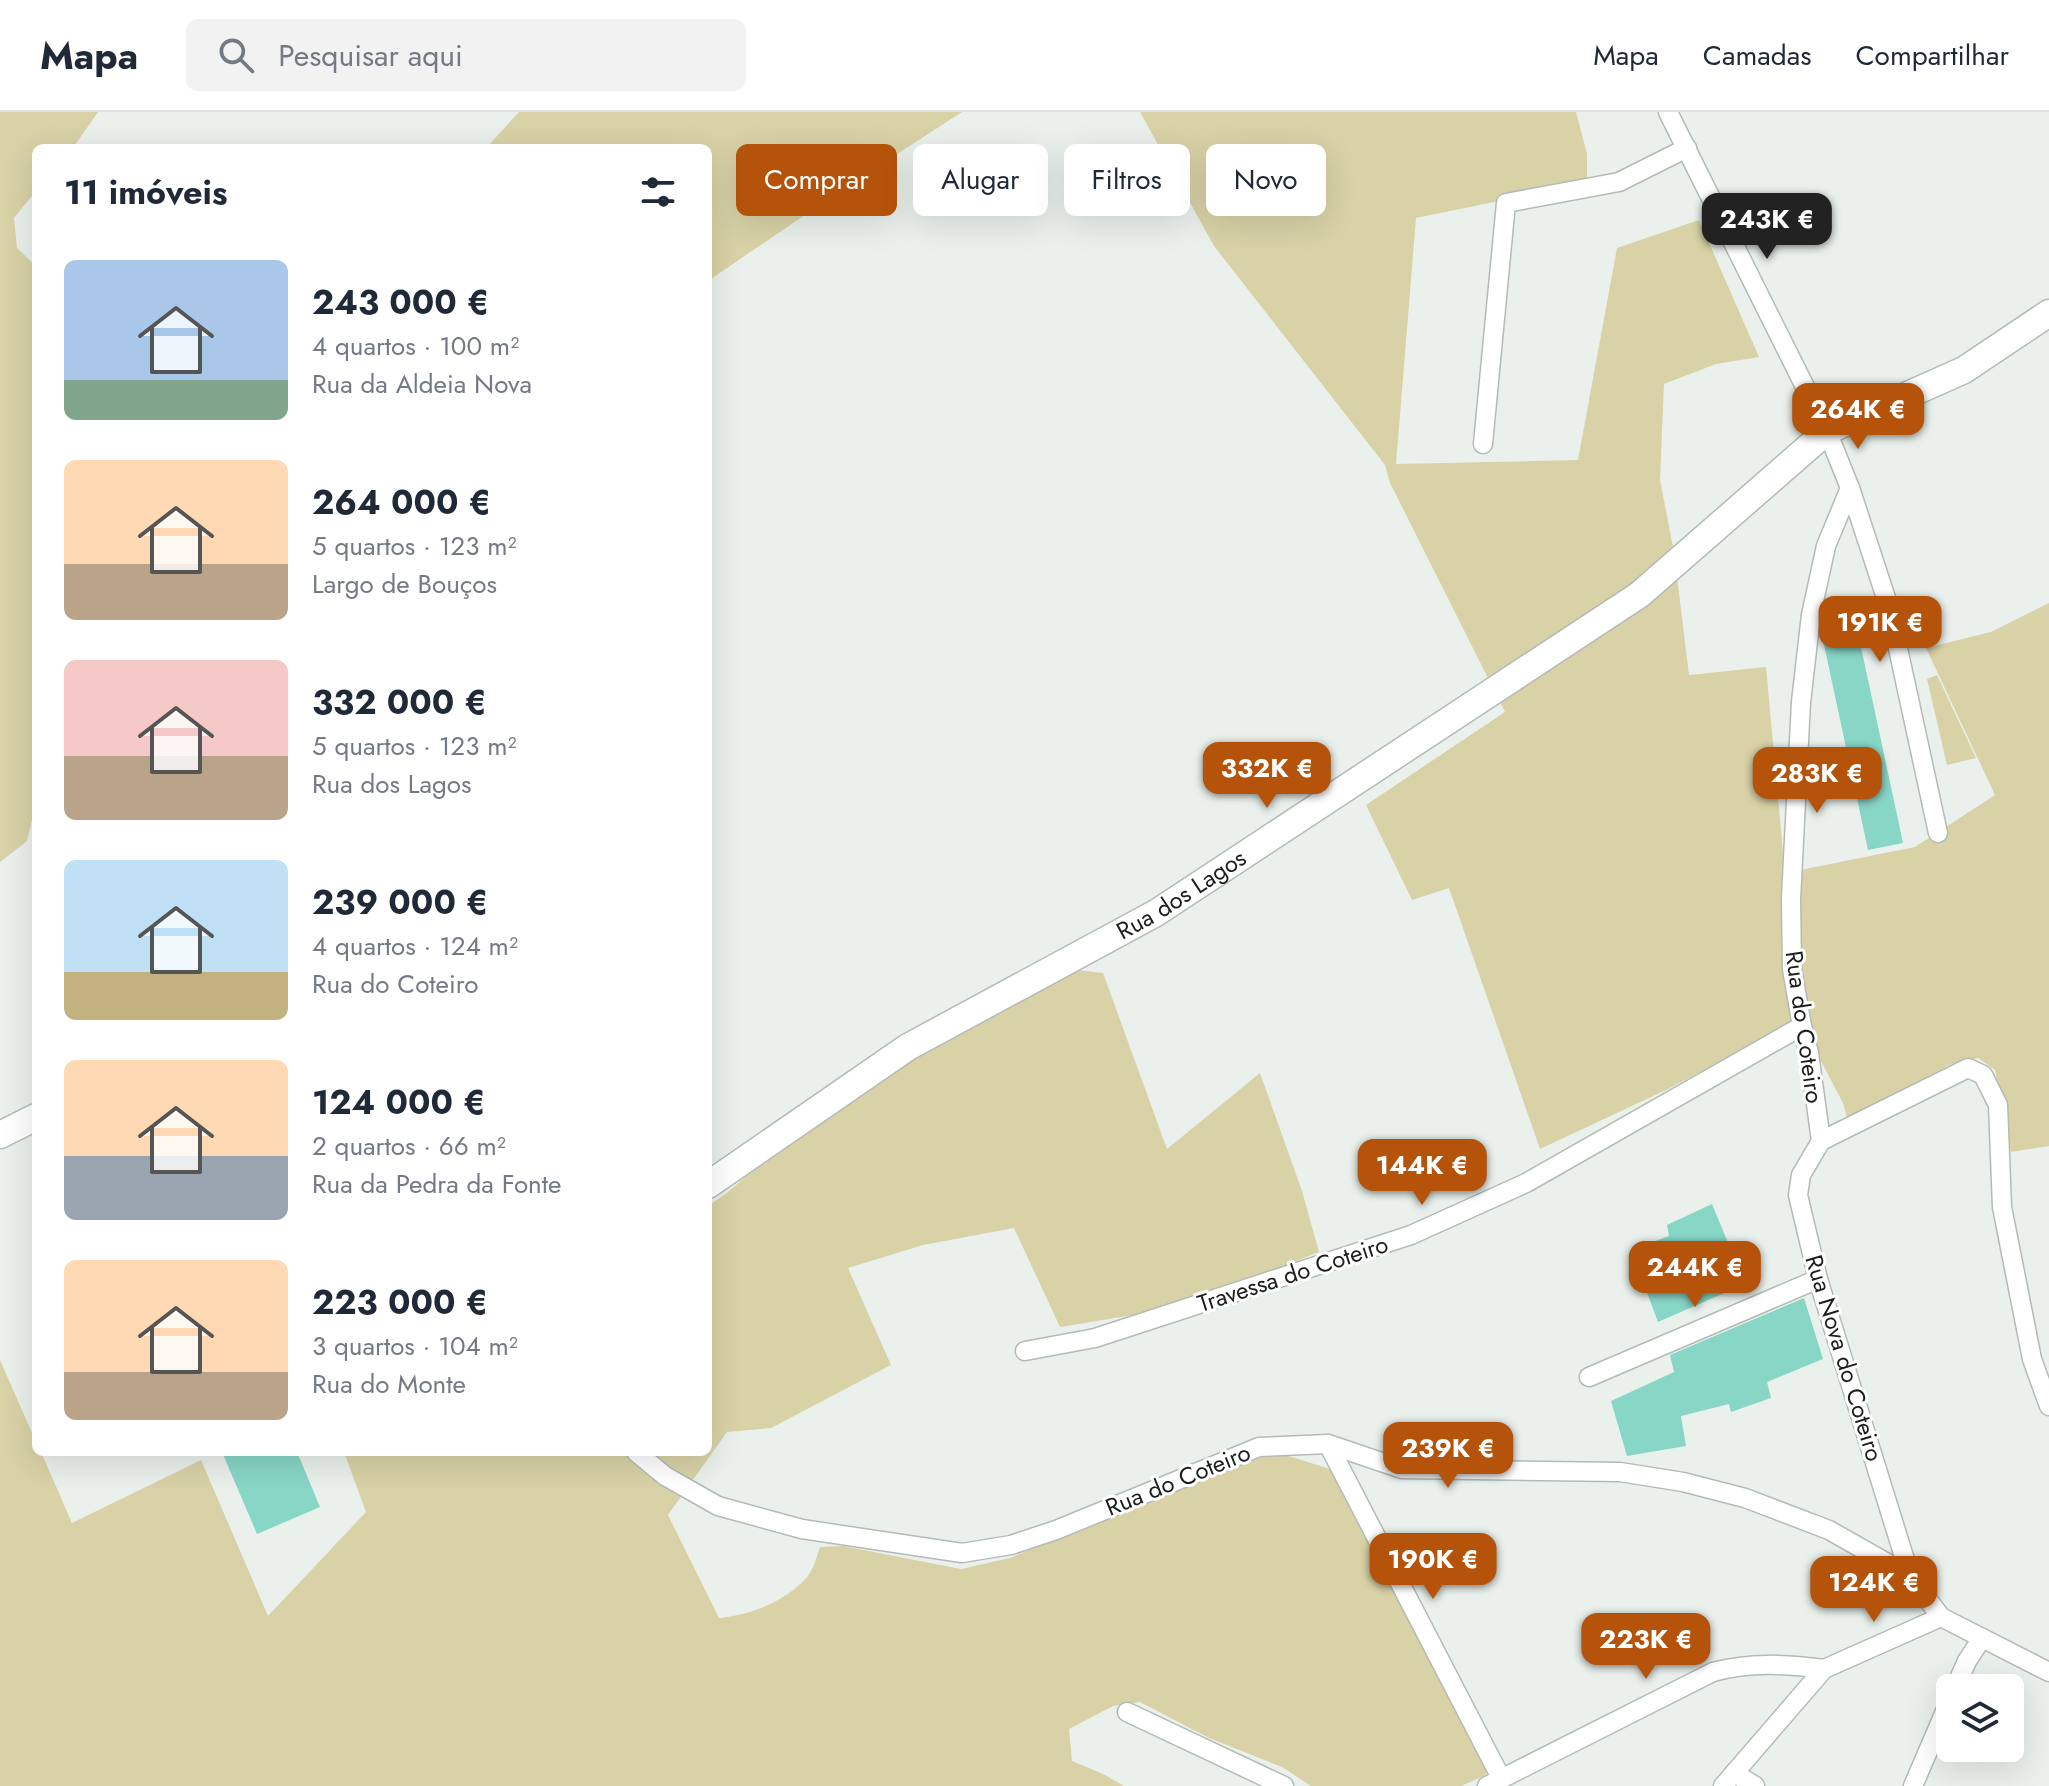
<!DOCTYPE html>
<html lang="pt">
<head>
<meta charset="utf-8">
<style>
  body { margin:0; font-family:Jost,sans-serif; background:#f2f2f3; color:#1f2937; height:100vh; display:flex; flex-direction:column; font-size:30px; white-space:nowrap }
  * { box-sizing:border-box; margin:0 }
  p { font-size:26px; color:#747a83 }
  .icon { flex:none; width:44px; height:44px; fill:none; stroke:currentColor; stroke-width:2; stroke-linecap:round; stroke-linejoin:round }
  .map { position:relative; flex:1; overflow:hidden }
  .drawer { position:absolute; left:32px; top:32px; width:680px; height:1312px; display:flex; flex-direction:column; background:#fff; border-radius:12px; box-shadow:0 8px 32px #0002 }
  .drawer>* { flex:none }
  .banner { position:absolute; left:736px; top:32px; width:760px; height:72px; display:flex; gap:16px }
  .tools { position:absolute; left:1936px; top:1562px; display:grid; gap:16px }
  .tools a { display:grid; place-items:center; width:88px; height:88px; border-radius:12px; background:#fff; box-shadow:0 8px 32px #0002; font-size:40px }
  .price { position:absolute; translate:-50% -68px; padding:0 18px; border-radius:16px; background:#b45309; color:#fff; font-size:26px; line-height:52px; filter:drop-shadow(0 2px 4px #0008) }
  .price::after { content:''; position:absolute; left:50%; top:48px; width:24px; height:18px; margin-left:-12px; background:inherit; clip-path:polygon(0 0,100% 0,50% 100%) }
  .price.selected { background:#222; color:#fff }
  ul { padding:0; list-style:none }
  li { display:flex; align-items:center; gap:24px; height:200px; padding:0 32px }
  li span { display:grid; place-items:center; flex:none; width:224px; height:160px; border-radius:12px; color:#555 }
  li>.icon { margin-inline-start:auto }
  span .icon { width:96px; height:96px; fill:#fffc; stroke-width:1 }
  li b { font-size:34px }
  h2 { display:flex; justify-content:space-between; align-items:center; height:96px; padding:0 32px; font-size:34px }
  .chip { padding:0 28px; border-radius:12px; background:#fff; box-shadow:0 8px 32px #0002; font-size:28px; line-height:72px }
  .chip.selected { background:#b45309; color:#fff }
  header { display:flex; align-items:center; gap:48px; box-sizing:border-box; height:112px; padding:0 40px; background:#fff; border-bottom:2px solid #e0e1e3 }
  header strong { font-size:38px }
  nav { display:flex; gap:44px; margin-inline-start:auto; font-size:28px }
  .search { width:560px; height:72px; background:#f2f2f3; display:flex; align-items:center; gap:20px; box-sizing:border-box; padding:0 28px; border-radius:12px; color:#747a83; font-size:30px }
  .map>svg:first-child { display:block }
</style>
</head>
<body>
<header>
<strong>Mapa</strong>
<div class="search"><svg class="icon" aria-label="search" viewBox="0 0 24 24"><circle cx="10" cy="10" r="6"/><path d="M15 15l6 6"/></svg>Pesquisar aqui</div>
<nav><a>Mapa</a><a>Camadas</a><a>Compartilhar</a></nav>
</header>
<div class="map">
<svg width="2049" height="1674" viewBox="0 0 2049 1674">
  <rect width="100%" height="100%" fill="#eaf1ec"/>
  <!-- green -->
  <g fill="#d9d2a7">
    <polygon points="0,0 98,0 73,36 36,36 36,79 14,106 17,136 36,154 36,691 27,729 0,750"/>
    <polygon points="519,0 962,0 834,83 708,169 708,36 486,36"/>
    <polygon points="1140,0 1576,0 1587,42 1587,71 1416,106 1396,352 1578,348 1617,136 1699,108 1759,245 1716,252 1664,272 1660,368 1674,440 1689,563 1766,555 1785,761 1915,735 1995,683 1926,536 1991,520 2049,491 2049,1034 2011,1040 1995,958 1978,946 1949,953 1848,1009 1843,991 1813,934 1775,920 1668,977 1540,1037 1449,776 1412,788 1366,693 1505,600 1390,371 1385,353 1214,134"/>
    <polygon points="1937,563 1976,646 1947,653 1927,567"/>
    <path d="M1077 858 1103 861 1167 1037 1260 961 1302 1079 1319 1140 1182 1195 1060 1215 1014 1116 923 1133 848 1156 891 1253 771 1316 727 1320 668 1403 719 1506C750 1503 787 1489 808 1464 814 1456 817 1444 820 1435L843 1434 961 1457 1010 1446 1235 1350 1269 1338 1330 1357 1498 1648 1484 1664 1461 1674H1311L1282 1655 1209 1626 1140 1590 1113 1594 1069 1617 1072 1649 1103 1662 1124 1674H0V1248L36 1330V1340H41L72 1411 201 1348 268 1504 366 1400 344 1340H708V1094L728 1080 825 996Z"/>
  </g>
  <!-- building -->
  <g fill="#88d6c6">
    <polygon points="1858,521 1903,731 1868,738 1823,528"/>
    <polygon points="1712,1092 1745,1172 1658,1210 1631,1138 1669,1124 1667,1113"/>
    <polygon points="1804,1186 1823,1247 1767,1270 1771,1286 1731,1300 1729,1292 1681,1304 1686,1334 1627,1344 1611,1289 1674,1260 1670,1243"/>
    <polygon points="222,1340 297,1340 320,1395 257,1422"/>
  </g>
  <g fill="none" stroke-linecap="round" stroke-linejoin="round">
    <defs>
      <g id="street">
        <polyline points="1668,0 1827,319 1850,376 1889,495 1938,721"/>
        <polyline points="1483,332 1506,91 1619,70 1687,36"/>
        <polyline points="1821,1029 1809,941 1802,914 1792,857 1791,787 1801,590 1811,503 1826,434 1850,376"/>
        <polyline points="1821,1029 1968,956 1983,963 1998,993 2002,1095 2032,1247 2049,1294"/>
        <polyline points="1821,1029 1801,1063 1798,1083 1818,1167 1910,1464"/>
        <polyline points="1025,1239 1095,1226 1411,1123 1526,1071 1802,914"/>
        <polyline points="1589,1265 1818,1167"/>
        <polyline points="1328,1332 1501,1666"/>
        <polyline points="636,1340 665,1364 718,1394 802,1417 962,1441 1011,1433 1056,1418 1259,1335 1328,1332 1402,1357 1620,1360 1683,1370 1745,1386 1829,1418 1910,1464 1941,1505 2049,1560"/>
        <polyline points="1955,1576 1967,1549 1982,1526"/>
        <polyline points="1127,1600 1284,1674"/>
        <polyline points="1734,1661 1755,1674"/>
        <path d="M1487 1674 1713 1560C1750 1550 1786 1552 1824 1557"/>
        <polyline points="1723,1674 1824,1557 1941,1505"/>
        <polyline points="1913,1674 1950,1588"/>
      </g>
      <g id="secondary">
        <polyline points="0,1023 36,1005"/>
        <path id="s1" d="M708 1073 908 935 1156 801 1639 483 1827 319 1964 258 2049 201"/>
      </g>
    </defs>
    <!-- street casing -->
    <use href="#street" stroke="#b4bbb6" stroke-width="21"/>
    <!-- secondary casing -->
    <use href="#secondary" stroke="#b4bbb6" stroke-width="29"/>
    <!-- street -->
    <use href="#street" stroke="#fff" stroke-width="18"/>
    <!-- secondary -->
    <use href="#secondary" stroke="#fff" stroke-width="26"/>
  </g>
  <g text-anchor="middle" stroke-width="6" stroke-linejoin="round" paint-order="stroke">
    <!-- street labels -->
    <g font-size="24" fill="#1c1e1c" stroke="#fff">
      <text dy="8" stroke="none"><textPath href="#s1" startOffset="556">Rua dos Lagos</textPath></text>
      <text transform="translate(1804 915) rotate(82)" y="8">Rua do Coteiro</text>
      <text transform="translate(1293 1162) rotate(-18)" y="8">Travessa do Coteiro</text>
      <text transform="translate(1844 1246) rotate(73)" y="8">Rua Nova do Coteiro</text>
      <text transform="translate(1178 1368) rotate(-22)" y="8">Rua do Coteiro</text>
    </g>
  </g>
</svg>
<div class="tools">
<a><svg class="icon" aria-label="layers" viewBox="0 0 24 24"><path d="M12 4l9 5-9 5-9-5zM3 14l9 5 9-5"/></svg></a>
</div>
<b class="price selected" style="left:1767px;top:149px">243K €</b>
<b class="price" style="left:1858px;top:339px">264K €</b>
<b class="price" style="left:1880px;top:552px">191K €</b>
<b class="price" style="left:1267px;top:698px">332K €</b>
<b class="price" style="left:1817px;top:703px">283K €</b>
<b class="price" style="left:1422px;top:1095px">144K €</b>
<b class="price" style="left:1695px;top:1197px">244K €</b>
<b class="price" style="left:1448px;top:1378px">239K €</b>
<b class="price" style="left:1433px;top:1489px">190K €</b>
<b class="price" style="left:1874px;top:1512px">124K €</b>
<b class="price" style="left:1646px;top:1569px">223K €</b>
<div class="banner">
<a class="chip selected">Comprar</a>
<a class="chip">Alugar</a>
<a class="chip">Filtros</a>
<a class="chip">Novo</a>
</div>
<section class="drawer">
<h2>11 imóveis<svg class="icon" aria-label="filters" viewBox="0 0 24 24"><path d="M4 7h16M4 17h16"/><circle cx="9" cy="7" r="2"/><circle cx="15" cy="17" r="2"/></svg></h2>
<ul>
<li><span style="background:linear-gradient(#a9c7e8 75%,#7fa58c 0)"><svg class="icon" aria-label="home" viewBox="0 0 24 24"><path d="M3 11l9-7 9 7M6 9v11h12V9"/></svg></span><div><b>243 000 €</b><p>4 quartos · 100 m²</p><p>Rua da Aldeia Nova</p></div></li>
<li><span style="background:linear-gradient(#ffd9b3 65%,#b9a48a 0)"><svg class="icon" aria-label="home" viewBox="0 0 24 24"><path d="M3 11l9-7 9 7M6 9v11h12V9"/></svg></span><div><b>264 000 €</b><p>5 quartos · 123 m²</p><p>Largo de Bouços</p></div></li>
<li><span style="background:linear-gradient(#f6c9c9 60%,#b9a48a 0)"><svg class="icon" aria-label="home" viewBox="0 0 24 24"><path d="M3 11l9-7 9 7M6 9v11h12V9"/></svg></span><div><b>332 000 €</b><p>5 quartos · 123 m²</p><p>Rua dos Lagos</p></div></li>
<li><span style="background:linear-gradient(#bfe0f5 70%,#c2b280 0)"><svg class="icon" aria-label="home" viewBox="0 0 24 24"><path d="M3 11l9-7 9 7M6 9v11h12V9"/></svg></span><div><b>239 000 €</b><p>4 quartos · 124 m²</p><p>Rua do Coteiro</p></div></li>
<li><span style="background:linear-gradient(#ffd9b3 60%,#9aa5b1 0)"><svg class="icon" aria-label="home" viewBox="0 0 24 24"><path d="M3 11l9-7 9 7M6 9v11h12V9"/></svg></span><div><b>124 000 €</b><p>2 quartos · 66 m²</p><p>Rua da Pedra da Fonte</p></div></li>
<li><span style="background:linear-gradient(#ffd9b3 70%,#b9a48a 0)"><svg class="icon" aria-label="home" viewBox="0 0 24 24"><path d="M3 11l9-7 9 7M6 9v11h12V9"/></svg></span><div><b>223 000 €</b><p>3 quartos · 104 m²</p><p>Rua do Monte</p></div></li>
</ul>
</section>
</div>
</body>
</html>
